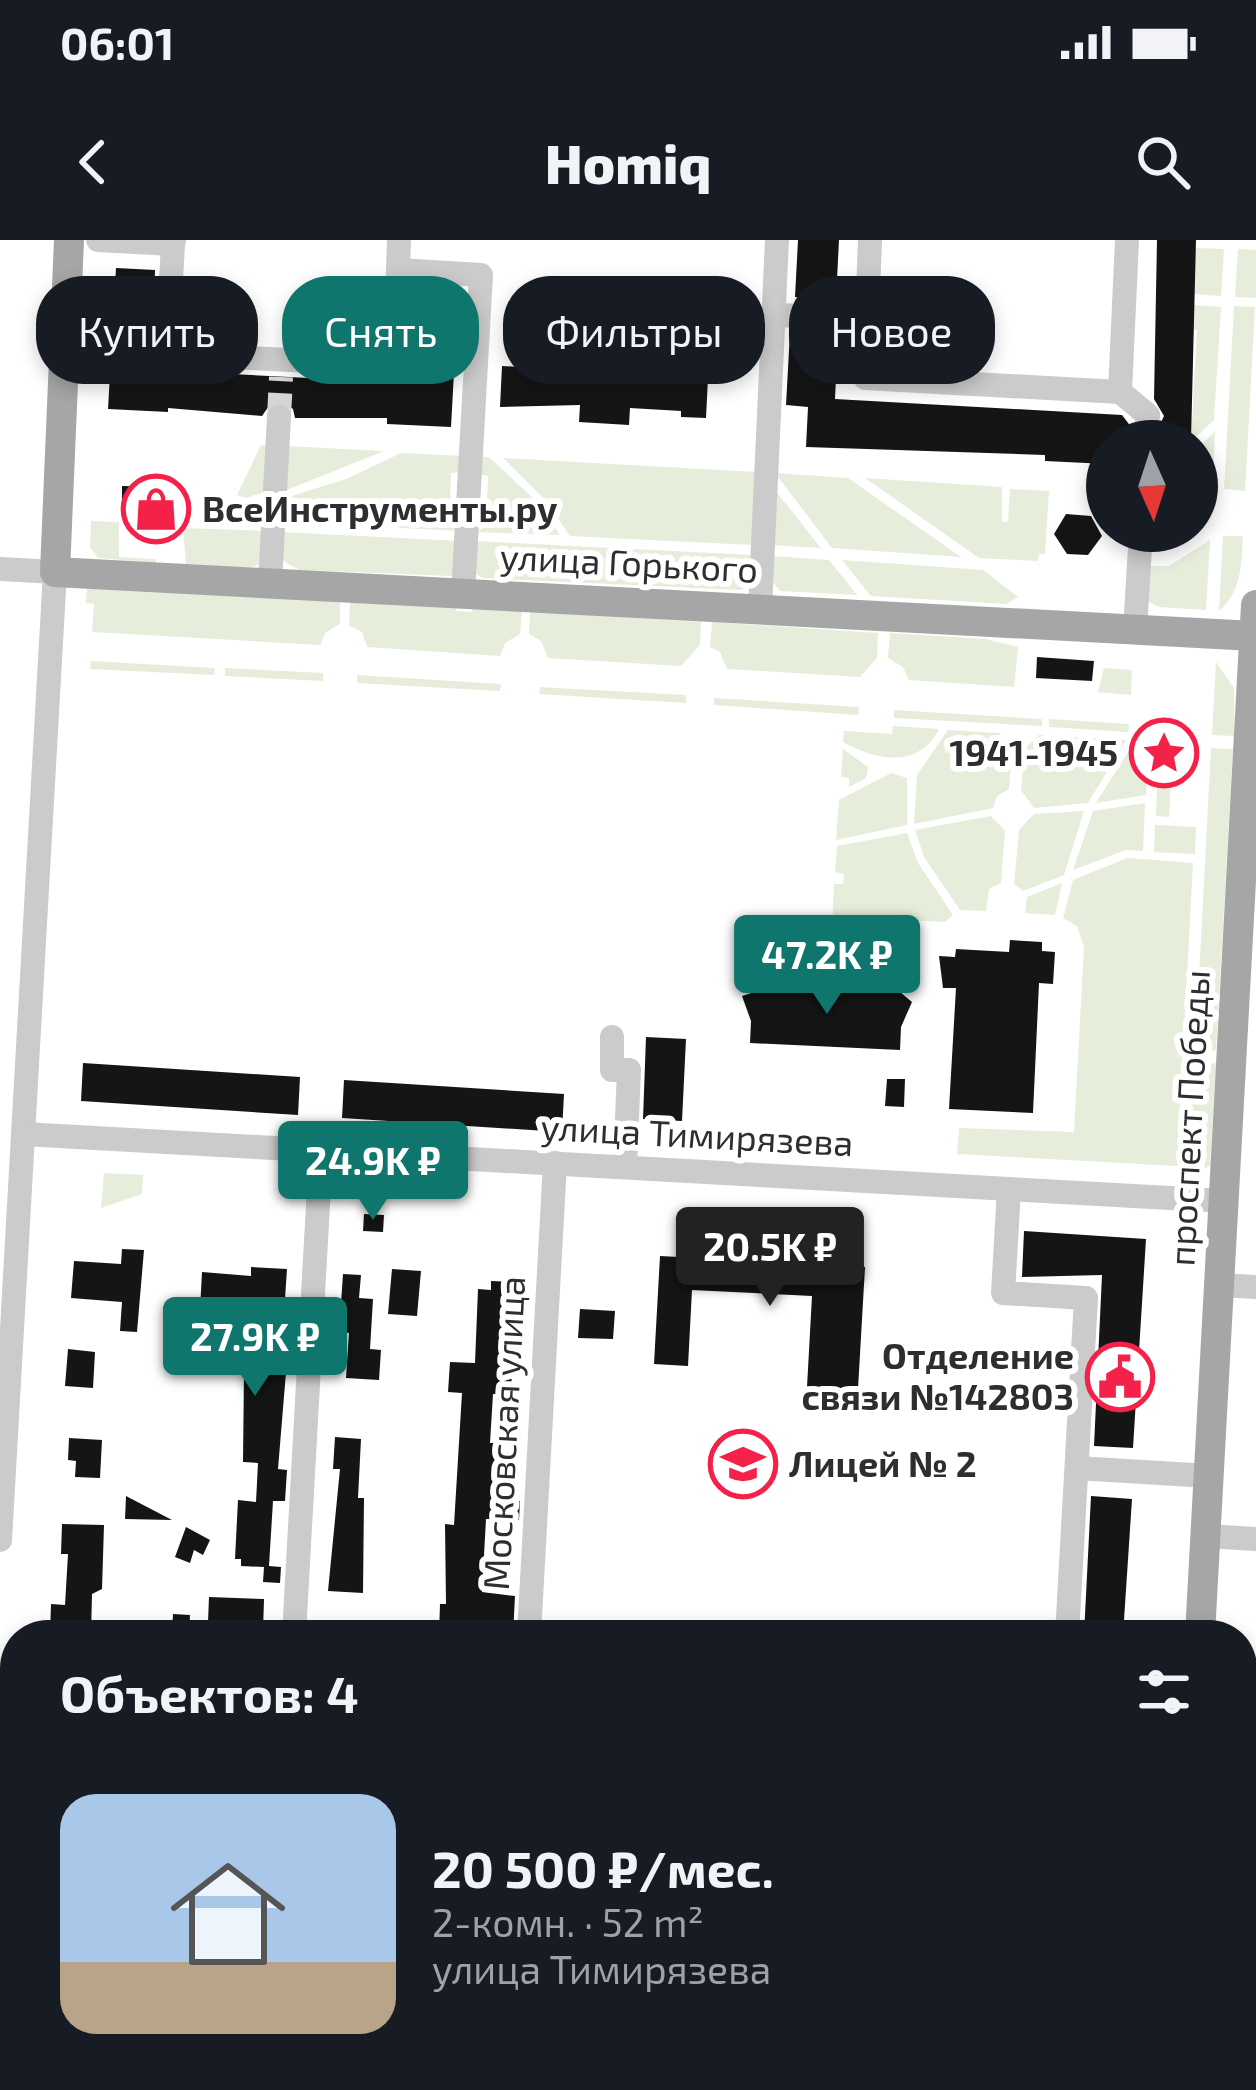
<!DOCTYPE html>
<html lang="ru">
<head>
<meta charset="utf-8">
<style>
  body { margin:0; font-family:"Exo 2",sans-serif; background:#242831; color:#f1f3f6; height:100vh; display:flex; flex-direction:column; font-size:45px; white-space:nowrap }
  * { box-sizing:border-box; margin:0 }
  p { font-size:39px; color:#9ea1a6 }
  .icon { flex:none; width:66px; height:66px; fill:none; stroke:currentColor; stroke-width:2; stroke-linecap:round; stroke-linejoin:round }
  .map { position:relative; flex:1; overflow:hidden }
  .sheet { position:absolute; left:0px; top:1380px; width:1257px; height:471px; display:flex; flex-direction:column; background:#171b24; border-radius:48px 48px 0 0; box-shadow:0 6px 18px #0003 }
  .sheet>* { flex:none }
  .top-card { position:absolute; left:36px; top:36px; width:1185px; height:108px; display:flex; gap:24px }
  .needle { width:78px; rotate:177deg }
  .fabs { position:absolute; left:1086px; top:180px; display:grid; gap:24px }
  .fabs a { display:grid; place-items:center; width:132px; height:132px; border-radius:50%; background:#171b24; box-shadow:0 6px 18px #0003; font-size:60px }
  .price { position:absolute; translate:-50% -102px; padding:0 27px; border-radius:12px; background:#0f766e; color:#fff; font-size:39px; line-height:78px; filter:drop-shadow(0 3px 6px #0008) }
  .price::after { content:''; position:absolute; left:50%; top:72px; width:36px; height:27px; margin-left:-18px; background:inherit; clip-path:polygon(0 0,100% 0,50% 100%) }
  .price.on { background:#222; color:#fff }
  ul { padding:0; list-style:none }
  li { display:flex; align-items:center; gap:36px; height:300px; padding:0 60px }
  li+li { border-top:3px solid #363941 }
  li span { display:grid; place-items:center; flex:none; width:336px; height:240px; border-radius:36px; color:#555 }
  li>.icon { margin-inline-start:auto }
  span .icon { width:144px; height:144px; fill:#fffc; stroke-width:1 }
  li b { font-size:51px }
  h2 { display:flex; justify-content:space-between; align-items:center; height:144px; padding:0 60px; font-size:51px }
  .chip { padding:0 42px; border-radius:48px; background:#171b24; box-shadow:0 6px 18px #0003; font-size:42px; line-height:108px }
  .chip.on { background:#0f766e; color:#fff }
  .status { display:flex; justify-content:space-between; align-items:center; height:84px; padding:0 60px; background:#171b24; direction:ltr }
  .status svg { height:33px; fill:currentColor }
  header { display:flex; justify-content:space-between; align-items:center; height:156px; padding:0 60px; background:#171b24; font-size:54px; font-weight:800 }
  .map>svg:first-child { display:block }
</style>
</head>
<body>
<div class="status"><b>06:01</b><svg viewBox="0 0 49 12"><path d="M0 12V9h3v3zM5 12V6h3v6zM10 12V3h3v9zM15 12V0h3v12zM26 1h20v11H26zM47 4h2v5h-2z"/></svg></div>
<header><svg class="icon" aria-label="back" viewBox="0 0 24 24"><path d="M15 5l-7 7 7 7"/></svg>Homiq<svg class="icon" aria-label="search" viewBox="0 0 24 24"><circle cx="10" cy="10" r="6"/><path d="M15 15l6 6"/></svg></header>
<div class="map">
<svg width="1256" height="1850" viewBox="0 0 1256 1850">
  <rect width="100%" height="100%" fill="#fff"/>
  <!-- green -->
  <g fill="#e7eddb">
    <polygon points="1195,8 1224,9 1221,56 1193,54"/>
    <polygon points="1238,9 1256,10 1256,58 1235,57"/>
    <polygon points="1193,65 1221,67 1214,180 1191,201 1197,90 1192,89"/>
    <polygon points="1234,66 1255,67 1245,251 1224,249"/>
    <polygon points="1215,191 1213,249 1199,249 1197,209"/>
    <polygon points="261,205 271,206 268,251 246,258 237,255"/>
    <polygon points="285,206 384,211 282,252"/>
    <polygon points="401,213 464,216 463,232 451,233 449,285 461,287 461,291 281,282 282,259 346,239"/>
    <polygon points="477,217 489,217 537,262 560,295 476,292 486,287 488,236 476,234"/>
    <polygon points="503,218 756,232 752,305 570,296 545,260"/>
    <polygon points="775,233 848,238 961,317 832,308"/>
    <polygon points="865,238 1002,247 1002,282 1008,281 1010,249 1049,251 1045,314 1039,314 1038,321 979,318"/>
    <polygon points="774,249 821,308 772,305"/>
    <polygon points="91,281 119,282 119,317 156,319 156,323 98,318 90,307"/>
    <polygon points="183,288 267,291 262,323 250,328 186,324"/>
    <polygon points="280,292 461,301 456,335 451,336 300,330 281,320"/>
    <path d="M1223 296H1243C1241 325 1242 351 1219 371Z"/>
    <polygon points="1210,300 1206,370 1159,367 1147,361 1146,326 1169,326"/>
    <polygon points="474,301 752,315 750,346 740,350 483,338 474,333"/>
    <polygon points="772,316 829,320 857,355 780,351 771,340"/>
    <polygon points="842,320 983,330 1018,357 1007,364 871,356"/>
    <polygon points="87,348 340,361 340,384 326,392 320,405 92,392 94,364 86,363"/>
    <polygon points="350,361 456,366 456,371 472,372 473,367 522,371 520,394 505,403 500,416 367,407 362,392 349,385"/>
    <polygon points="530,371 701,382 700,405 681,426 548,418 541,401 529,394"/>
    <polygon points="712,382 878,393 877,418 860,437 727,429 720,412 710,407"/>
    <polygon points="890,393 986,399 1018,407 1014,447 909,440 903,427 888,418"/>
    <polygon points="91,421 215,428 214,435 90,429"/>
    <polygon points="1216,422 1234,448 1234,496 1212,495"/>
    <polygon points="225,428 323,433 323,441 225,436"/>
    <polygon points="1104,428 1132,430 1131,455 1098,452"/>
    <polygon points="357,435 501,444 500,451 357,443"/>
    <polygon points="540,447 686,455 686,463 539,454"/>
    <polygon points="714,458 859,467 858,475 714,465"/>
    <polygon points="894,470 1042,479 1042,486 894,478"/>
    <polygon points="1049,479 1129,484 1128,492 1049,487"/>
    <path d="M893 486 939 489C918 529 877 521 843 502L844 491 892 494Z"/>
    <polygon points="948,490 999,493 1012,507 1009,549 997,556 993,568 914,584 917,535"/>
    <polygon points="1039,495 1126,500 1088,563 1034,568 1021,550 1025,508"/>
    <polygon points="1135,501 1149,502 1146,555 1096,563"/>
    <polygon points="1159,503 1173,503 1169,577 1156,576"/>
    <polygon points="1211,508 1233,509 1216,810 1195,814"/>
    <polygon points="843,509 868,527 866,538 849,547 849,538 841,537"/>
    <polygon points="891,533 907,538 907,585 836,600 839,560"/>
    <polygon points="1145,563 1143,611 1126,610 1073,630 1093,571"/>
    <polygon points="1084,571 1064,635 1023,651 1014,644 1019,590 1034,574"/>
    <polygon points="991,576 1005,591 1001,643 989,649 986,671 960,670 924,617 915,590"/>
    <polygon points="1155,585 1196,587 1195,614 1154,612"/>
    <polygon points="907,593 918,623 953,675 945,682 890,679 884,700 875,690 832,687 834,644 843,644 844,634 835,632 837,606"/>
    <polygon points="1127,618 1193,623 1177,926 957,914 959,888 1074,892 1084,707 1077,686 1063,678 1073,640"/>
    <polygon points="1062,643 1055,675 1025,673 1027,657"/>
    <polygon points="1216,823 1210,925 1187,944 1194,828"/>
    <polygon points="104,933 143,935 142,954 101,968"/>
  </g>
  <!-- building -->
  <g fill="#151515">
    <polygon points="798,0 839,0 836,59 795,57"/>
    <polygon points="1157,0 1196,0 1191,201 1107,201 1107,224 1045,221 1045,215 806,207 808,167 786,165 790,92 838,94 835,159 1122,175 1138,196 1154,197 1164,176 1154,159"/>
    <polygon points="116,28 155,30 152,130 410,143 414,57 458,59 451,187 387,184 387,178 295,178 293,169 281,161 271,163 262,176 168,168 168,172 108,169"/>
    <polygon points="502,126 708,138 706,178 681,177 681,171 630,168 629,185 579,182 580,165 500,167"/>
    <polygon points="122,246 162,247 161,277 131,275 132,265 122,264"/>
    <polygon points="1066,274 1091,276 1102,296 1088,315 1067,314 1054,294"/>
    <polygon points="1037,417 1094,421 1092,441 1036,438"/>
    <polygon points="1010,700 1042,702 1042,711 1055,712 1053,744 1039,743 1033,873 949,869 956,748 943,748 939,716 955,717 956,709 1009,712"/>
    <polygon points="776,745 900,752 912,762 901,787 900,810 750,803 751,781 742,756"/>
    <polygon points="646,797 686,799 682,881 643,879"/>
    <polygon points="83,823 300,837 298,875 81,861"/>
    <polygon points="887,839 905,839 904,867 885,866"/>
    <polygon points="344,840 564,854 562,892 342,878"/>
    <polygon points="364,974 384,975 383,992 363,991"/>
    <polygon points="1024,991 1146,999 1133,1208 1094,1206 1102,1035 1022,1037"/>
    <polygon points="122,1009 144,1010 137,1092 120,1091 122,1062 71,1058 74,1021 121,1024"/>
    <polygon points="660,1016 865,1027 858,1149 807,1147 812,1056 692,1050 688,1126 654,1124"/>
    <polygon points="251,1027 287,1029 284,1074 263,1072 261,1107 269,1108 268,1119 287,1120 278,1229 287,1230 285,1261 273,1261 269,1326 281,1327 280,1343 263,1342 264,1327 241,1326 241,1319 235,1319 238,1260 256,1262 258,1223 243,1222 244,1131 226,1129 230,1072 200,1070 202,1032 251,1036"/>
    <polygon points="392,1029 421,1031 417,1076 388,1074"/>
    <polygon points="343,1034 361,1035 359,1058 373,1059 370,1109 381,1110 379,1140 346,1138 349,1093 339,1092"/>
    <polygon points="491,1041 515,1042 511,1155 493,1154 490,1203 496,1203 496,1230 507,1230 506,1260 520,1261 519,1280 486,1279 482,1352 515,1356 513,1395 439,1395 440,1364 446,1364 445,1284 454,1285 462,1153 448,1152 450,1122 475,1123 478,1049 491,1050"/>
    <polygon points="580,1069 615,1071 613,1099 578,1098"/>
    <polygon points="68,1109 95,1112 93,1148 65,1146"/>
    <polygon points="335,1197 361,1199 358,1258 364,1258 363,1353 328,1351 340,1229 333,1229"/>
    <polygon points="69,1198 102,1200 100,1238 75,1237 76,1221 68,1220"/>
    <polygon points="126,1256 172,1280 125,1279"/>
    <polygon points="1091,1256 1132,1259 1123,1395 1084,1395"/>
    <polygon points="62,1284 104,1285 102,1349 92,1354 91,1395 50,1395 51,1364 65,1365 68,1314 61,1314"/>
    <polygon points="186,1287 210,1300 203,1315 194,1310 190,1323 175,1317"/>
    <polygon points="209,1357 264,1359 263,1391 208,1382"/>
    <polygon points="173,1374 190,1375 189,1395 172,1395"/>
  </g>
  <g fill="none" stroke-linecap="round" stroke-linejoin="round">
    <!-- minor-tunnel -->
    <polyline stroke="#d5d5d5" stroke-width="24" stroke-dasharray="24 12" stroke-linecap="butt" points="279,177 281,137"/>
    <!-- minor -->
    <g stroke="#cbcbcb" stroke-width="24">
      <polyline points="98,0 173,4 174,0"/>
      <polyline points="399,0 398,30 481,35 463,354"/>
      <polyline points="173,4 167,114 393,125 398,30"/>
      <polyline points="774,75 867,78 865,138 1120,152 1127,0"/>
      <polyline points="867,78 870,0"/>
      <polyline points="1120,152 1148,175 1147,182"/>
      <polyline points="0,329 55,332 0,1300"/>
      <polyline points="270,343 279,177"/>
      <polyline points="760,369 777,0"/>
      <polyline points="1135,390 1141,291"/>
      <polyline points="612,797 612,830 629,830 625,927"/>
      <polyline points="23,894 1224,961"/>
      <polyline points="1009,949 1003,1053 1086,1058 1067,1395"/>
      <polyline points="1219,1045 1256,1047"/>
      <polyline points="1077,1228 1209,1236"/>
      <polyline points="1206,1296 1256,1299"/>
      <polyline points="294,1395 321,911"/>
      <polyline points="529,1395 555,923"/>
      <polyline points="1242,1454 1256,1455"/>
      <polyline points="0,1557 15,1558"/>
      <polyline points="1242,1720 1256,1720"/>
      <polyline points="0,1769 15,1770"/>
      <polyline points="503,1850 504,1836"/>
      <polyline points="619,1850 619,1836"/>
      <polyline points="682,1850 682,1836"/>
      <polyline points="916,1850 917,1836"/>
      <polyline points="1031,1850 1031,1836"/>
    </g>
    <!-- major -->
    <g stroke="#a6a6a6" stroke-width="30">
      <polyline points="69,0 55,332 1254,396"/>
      <polyline points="1200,1395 1256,365"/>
      <polyline points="1176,1850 1177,1836"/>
    </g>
  </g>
  <!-- icons -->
  <defs>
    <symbol id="shop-ring" viewBox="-11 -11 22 22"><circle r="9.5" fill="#fff" stroke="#f42149" stroke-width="1.5"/><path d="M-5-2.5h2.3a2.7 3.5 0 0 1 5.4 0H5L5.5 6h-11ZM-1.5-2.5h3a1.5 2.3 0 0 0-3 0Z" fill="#f42149"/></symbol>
    <symbol id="sight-ring" viewBox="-11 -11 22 22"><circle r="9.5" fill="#fff" stroke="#f42149" stroke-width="1.5"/><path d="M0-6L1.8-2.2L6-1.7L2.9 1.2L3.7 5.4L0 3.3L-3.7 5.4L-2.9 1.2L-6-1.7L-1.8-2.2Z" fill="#f42149"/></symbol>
    <symbol id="civic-ring" viewBox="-11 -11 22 22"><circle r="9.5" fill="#fff" stroke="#f42149" stroke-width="1.5"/><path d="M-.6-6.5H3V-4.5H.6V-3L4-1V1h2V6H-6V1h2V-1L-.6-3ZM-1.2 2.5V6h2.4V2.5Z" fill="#f42149"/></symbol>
    <symbol id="school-ring" viewBox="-11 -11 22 22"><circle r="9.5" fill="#fff" stroke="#f42149" stroke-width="1.5"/><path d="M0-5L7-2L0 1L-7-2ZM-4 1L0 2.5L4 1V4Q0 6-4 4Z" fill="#f42149"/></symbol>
  </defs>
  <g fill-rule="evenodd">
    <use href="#shop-ring" x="118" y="231" width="76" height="76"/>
    <use href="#sight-ring" x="1126" y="475" width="76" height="76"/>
    <use href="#civic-ring" x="1082" y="1099" width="76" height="76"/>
    <use href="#school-ring" x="705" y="1186" width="76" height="76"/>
  </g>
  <g text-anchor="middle" stroke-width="12" stroke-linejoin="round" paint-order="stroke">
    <!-- poi labels -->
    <g font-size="36" font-weight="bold" fill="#2e2e2e" stroke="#fff" text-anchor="start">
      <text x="202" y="282">ВсеИнструменты.ру</text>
      <text x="1118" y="526" text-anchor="end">1941-1945</text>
      <text x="1074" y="1129" text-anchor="end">Отделение<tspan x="1074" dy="41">связи №142803</tspan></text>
      <text x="789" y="1237">Лицей № 2</text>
    </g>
    <!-- street labels -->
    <g font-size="36" fill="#2e2e2e" stroke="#fff">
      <text transform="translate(629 323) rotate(3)" y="13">улица Горького</text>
      <text transform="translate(1189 878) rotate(-87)" y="13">проспект Победы</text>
      <text transform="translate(697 895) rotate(3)" y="13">улица Тимирязева</text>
      <text transform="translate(504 1193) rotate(-87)" y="13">Московская улица</text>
    </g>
  </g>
</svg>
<div class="fabs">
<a><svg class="needle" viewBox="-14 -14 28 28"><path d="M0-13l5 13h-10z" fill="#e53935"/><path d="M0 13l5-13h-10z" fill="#9ea1a6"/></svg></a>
</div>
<b class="price" style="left:827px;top:777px">47.2K ₽</b>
<b class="price" style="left:373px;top:983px">24.9K ₽</b>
<b class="price on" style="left:770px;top:1069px">20.5K ₽</b>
<b class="price" style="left:255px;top:1159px">27.9K ₽</b>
<div class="top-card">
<a class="chip">Купить</a>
<a class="chip on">Снять</a>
<a class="chip">Фильтры</a>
<a class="chip">Новое</a>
</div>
<section class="sheet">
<h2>Объектов: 4<svg class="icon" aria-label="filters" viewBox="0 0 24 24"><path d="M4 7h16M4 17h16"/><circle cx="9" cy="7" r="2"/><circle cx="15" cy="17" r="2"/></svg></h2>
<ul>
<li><span style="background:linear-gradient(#a9c7e8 70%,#b9a48a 0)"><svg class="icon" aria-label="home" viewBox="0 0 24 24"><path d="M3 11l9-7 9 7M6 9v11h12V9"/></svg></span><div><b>20 500 ₽/мес.</b><p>2-комн. · 52 m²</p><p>улица Тимирязева</p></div></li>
</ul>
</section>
</div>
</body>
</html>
